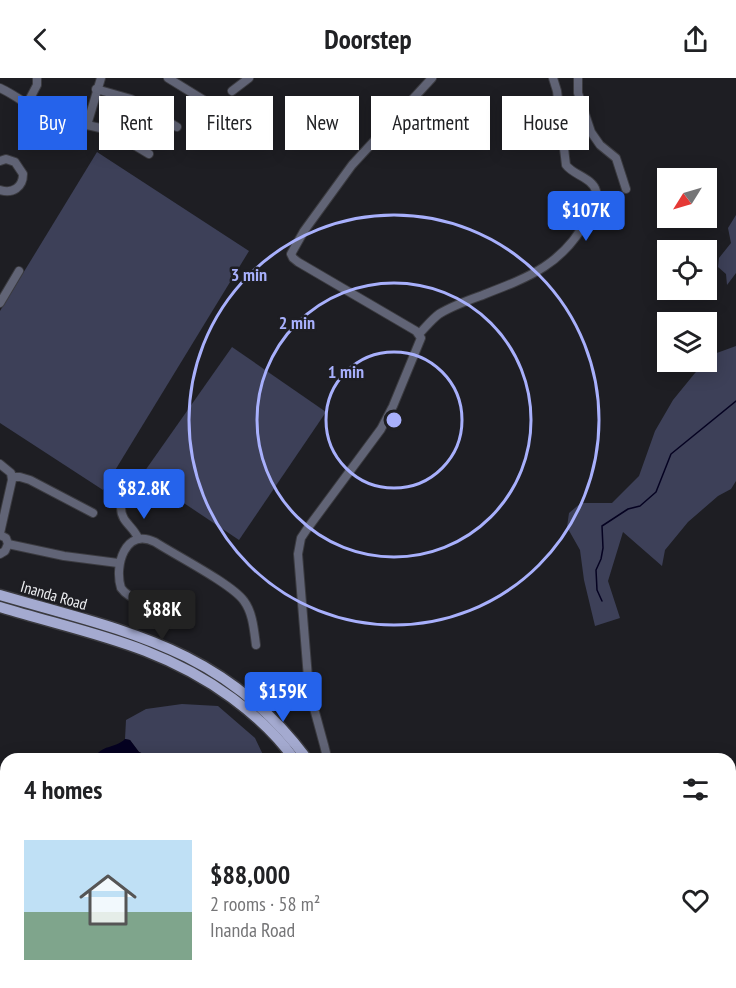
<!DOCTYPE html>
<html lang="en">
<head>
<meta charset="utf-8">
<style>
  body { margin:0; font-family:"PT Sans Narrow",sans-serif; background:#f6f6f6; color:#202124; height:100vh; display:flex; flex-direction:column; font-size:22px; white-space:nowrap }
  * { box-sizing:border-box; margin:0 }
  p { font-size:20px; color:#757577 }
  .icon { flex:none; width:33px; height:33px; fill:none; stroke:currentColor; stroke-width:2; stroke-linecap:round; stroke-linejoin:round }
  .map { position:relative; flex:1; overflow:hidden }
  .sheet { position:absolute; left:0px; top:675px; width:736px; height:236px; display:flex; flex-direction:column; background:#fff; border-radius:18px 18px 0 0; box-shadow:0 3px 15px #0003 }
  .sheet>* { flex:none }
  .guide { position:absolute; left:18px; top:18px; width:700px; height:54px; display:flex; gap:12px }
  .needle { width:39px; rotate:233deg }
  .buttons { position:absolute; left:657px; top:90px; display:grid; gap:12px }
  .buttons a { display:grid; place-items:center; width:60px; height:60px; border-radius:0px; background:#fff; box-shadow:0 3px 15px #0003; font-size:30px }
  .price { position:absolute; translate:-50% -51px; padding:0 14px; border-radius:6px; background:#2563eb; color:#fff; font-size:20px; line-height:39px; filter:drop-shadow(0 2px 3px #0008) }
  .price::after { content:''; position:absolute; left:50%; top:36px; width:18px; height:14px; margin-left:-9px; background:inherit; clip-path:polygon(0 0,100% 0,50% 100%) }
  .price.selected { background:#222; color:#fff }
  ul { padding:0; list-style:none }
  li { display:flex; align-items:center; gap:18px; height:150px; padding:0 24px }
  li span { display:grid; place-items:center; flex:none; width:168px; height:120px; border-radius:0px; color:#555 }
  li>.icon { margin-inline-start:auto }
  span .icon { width:72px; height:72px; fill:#fffc; stroke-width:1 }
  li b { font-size:26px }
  h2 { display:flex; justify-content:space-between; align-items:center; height:72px; padding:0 24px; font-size:26px }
  .tag { padding:0 21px; border-radius:0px; background:#fff; box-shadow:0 3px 15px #0003; font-size:21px; line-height:54px }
  .tag.selected { background:#2563eb; color:#fff }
  header { display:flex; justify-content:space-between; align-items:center; height:78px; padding:0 24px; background:#fff; font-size:27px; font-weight:800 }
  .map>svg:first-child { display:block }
</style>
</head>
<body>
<header><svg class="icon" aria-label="back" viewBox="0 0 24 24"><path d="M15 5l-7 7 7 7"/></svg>Doorstep<svg class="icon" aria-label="share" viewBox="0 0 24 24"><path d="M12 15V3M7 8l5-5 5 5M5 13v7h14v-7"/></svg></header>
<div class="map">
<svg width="736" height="910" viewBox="0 0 736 910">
  <rect width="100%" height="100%" fill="#1e1e23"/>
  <!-- green -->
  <g fill="#3d4058">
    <polygon points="97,74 249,173 103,412 0,345 0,233"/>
    <polygon points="736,137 736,195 727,207 726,196 718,189 719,180 731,165 728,150"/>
    <polygon points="736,268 736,403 731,411 718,418 688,444 665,472 662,488 623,454 608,503 620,540 595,548 584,502 580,472 567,449 569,435 581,425 612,425 639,398 655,353 673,322 695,295 714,276"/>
    <polygon points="232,269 326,334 239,462 142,397"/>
    <polygon points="182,626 218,628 255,660 265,681 152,681 151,679 139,674 130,662 125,661 126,642 146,631"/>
    <polygon points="271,905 345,905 346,910 272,910"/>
  </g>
  <!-- water -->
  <path fill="#050221" d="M125 661 130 662 139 674 151 679 152 681H94C101 666 115 671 125 661Z"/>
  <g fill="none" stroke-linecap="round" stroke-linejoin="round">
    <!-- stream -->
    <g stroke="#050221" stroke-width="1.5">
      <polyline points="602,523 597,512 596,492 601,481 603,470 602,448 628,431 640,428 656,414 671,376 736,323"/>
      <polyline points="0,757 6,751"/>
    </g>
    <defs>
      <g id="minor">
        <polyline points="168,0 215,29"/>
        <polyline points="578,0 578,15 591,54 600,67 616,80 626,111"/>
        <path d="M0 10C29 23 52 52 87 47L101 0"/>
        <polyline points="96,11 131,21 177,49"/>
        <polyline points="232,13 249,0"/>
        <polyline points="27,26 37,7 37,0"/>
        <polyline points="87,47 109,52 149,76"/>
        <path d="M0 83 6 81 15 84 23 96C23 109 13 116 0 112"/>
        <polyline points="0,225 19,193"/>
        <path d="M419 256C426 249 431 242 439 236 452 228 466 223 480 218 527 200 564 187 588 139 591 131 598 122 596 113 593 100 573 97 566 87L557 13 553 0"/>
        <polyline points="0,386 11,395 12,402 0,455"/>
        <polyline points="12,399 20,399 30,402 93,435"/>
        <path d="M121 430C121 444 133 448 138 460"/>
        <polyline points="0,457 6,460 8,466 5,473 0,476"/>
        <polyline points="8,466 64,478 118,485"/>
        <circle cx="175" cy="529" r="6"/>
        <path d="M169 528C153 526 131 524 121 510 114 488 125 449 155 464 175 477 232 506 244 523 253 535 254 553 256 567"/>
        <polyline points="325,681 326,675 324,667 309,612 298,476 301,460 307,451 381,351 393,328 421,260 416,253 298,184 293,180 291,176 304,153 352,87 432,0"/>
        <polyline points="730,711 736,708"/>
        <polyline points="0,844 6,831"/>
        <polyline points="116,908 143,905"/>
        <polyline points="75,910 77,904"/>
        <polyline points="604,910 605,904"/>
      </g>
      <g id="major">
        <path d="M0 517C124 553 225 570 307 681"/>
        <path d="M0 529C85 555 159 566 232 620 255 637 277 657 294 681"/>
        <polyline points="379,904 380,910"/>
        <polyline points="388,904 389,910"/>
      </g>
    </defs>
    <!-- minor casing -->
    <use href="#minor" stroke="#3b3b40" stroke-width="10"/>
    <!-- major casing -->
    <use href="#major" stroke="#3b3b40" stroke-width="13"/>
    <!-- minor -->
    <use href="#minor" stroke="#616476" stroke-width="8"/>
    <!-- major -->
    <use href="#major" stroke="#a4aad0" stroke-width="10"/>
  </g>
  <!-- distance rings -->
  <g fill="none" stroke="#a8b0fc" stroke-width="3">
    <circle cx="394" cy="342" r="68"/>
    <circle cx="394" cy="342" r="137"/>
    <circle cx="394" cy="342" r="205"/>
  </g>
  <g text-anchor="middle" stroke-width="5" stroke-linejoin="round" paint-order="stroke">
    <!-- street labels -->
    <g font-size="16" fill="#ecedf0" stroke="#1e1e23">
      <text transform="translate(54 517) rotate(16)" y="6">Inanda Road</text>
    </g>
  </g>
  <circle cx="394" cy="342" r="9" fill="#a8b0fc" stroke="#1e1e23" stroke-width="3"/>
  <g font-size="18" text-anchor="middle" font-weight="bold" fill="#a8b0fc" stroke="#1e1e23" stroke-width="5" stroke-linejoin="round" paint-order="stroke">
    <text x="249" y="203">3 min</text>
    <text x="297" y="251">2 min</text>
    <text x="346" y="300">1 min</text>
  </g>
</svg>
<div class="buttons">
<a><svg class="needle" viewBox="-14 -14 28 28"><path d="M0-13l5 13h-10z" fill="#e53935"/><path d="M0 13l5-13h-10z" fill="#757577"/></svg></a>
<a><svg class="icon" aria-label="locate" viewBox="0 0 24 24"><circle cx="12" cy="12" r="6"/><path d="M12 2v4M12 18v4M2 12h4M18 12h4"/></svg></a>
<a><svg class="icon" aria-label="layers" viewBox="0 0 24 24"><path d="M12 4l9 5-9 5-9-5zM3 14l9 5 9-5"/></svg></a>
</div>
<b class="price" style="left:586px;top:164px">$107K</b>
<b class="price" style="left:144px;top:442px">$82.8K</b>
<b class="price selected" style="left:162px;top:563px">$88K</b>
<b class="price" style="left:283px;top:645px">$159K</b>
<div class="guide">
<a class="tag selected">Buy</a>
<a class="tag">Rent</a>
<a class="tag">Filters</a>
<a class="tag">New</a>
<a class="tag">Apartment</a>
<a class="tag">House</a>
</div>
<section class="sheet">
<h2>4 homes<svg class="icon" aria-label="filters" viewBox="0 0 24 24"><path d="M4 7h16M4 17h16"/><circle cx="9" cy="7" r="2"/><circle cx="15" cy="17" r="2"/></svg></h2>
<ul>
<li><span style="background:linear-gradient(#bfe0f5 60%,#7fa58c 0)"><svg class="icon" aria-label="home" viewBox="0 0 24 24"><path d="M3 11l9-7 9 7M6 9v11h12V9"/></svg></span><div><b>$88,000</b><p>2 rooms · 58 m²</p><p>Inanda Road</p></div><svg class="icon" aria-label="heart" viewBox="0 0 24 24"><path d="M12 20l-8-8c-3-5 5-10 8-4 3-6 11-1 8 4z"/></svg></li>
</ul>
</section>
</div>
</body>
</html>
